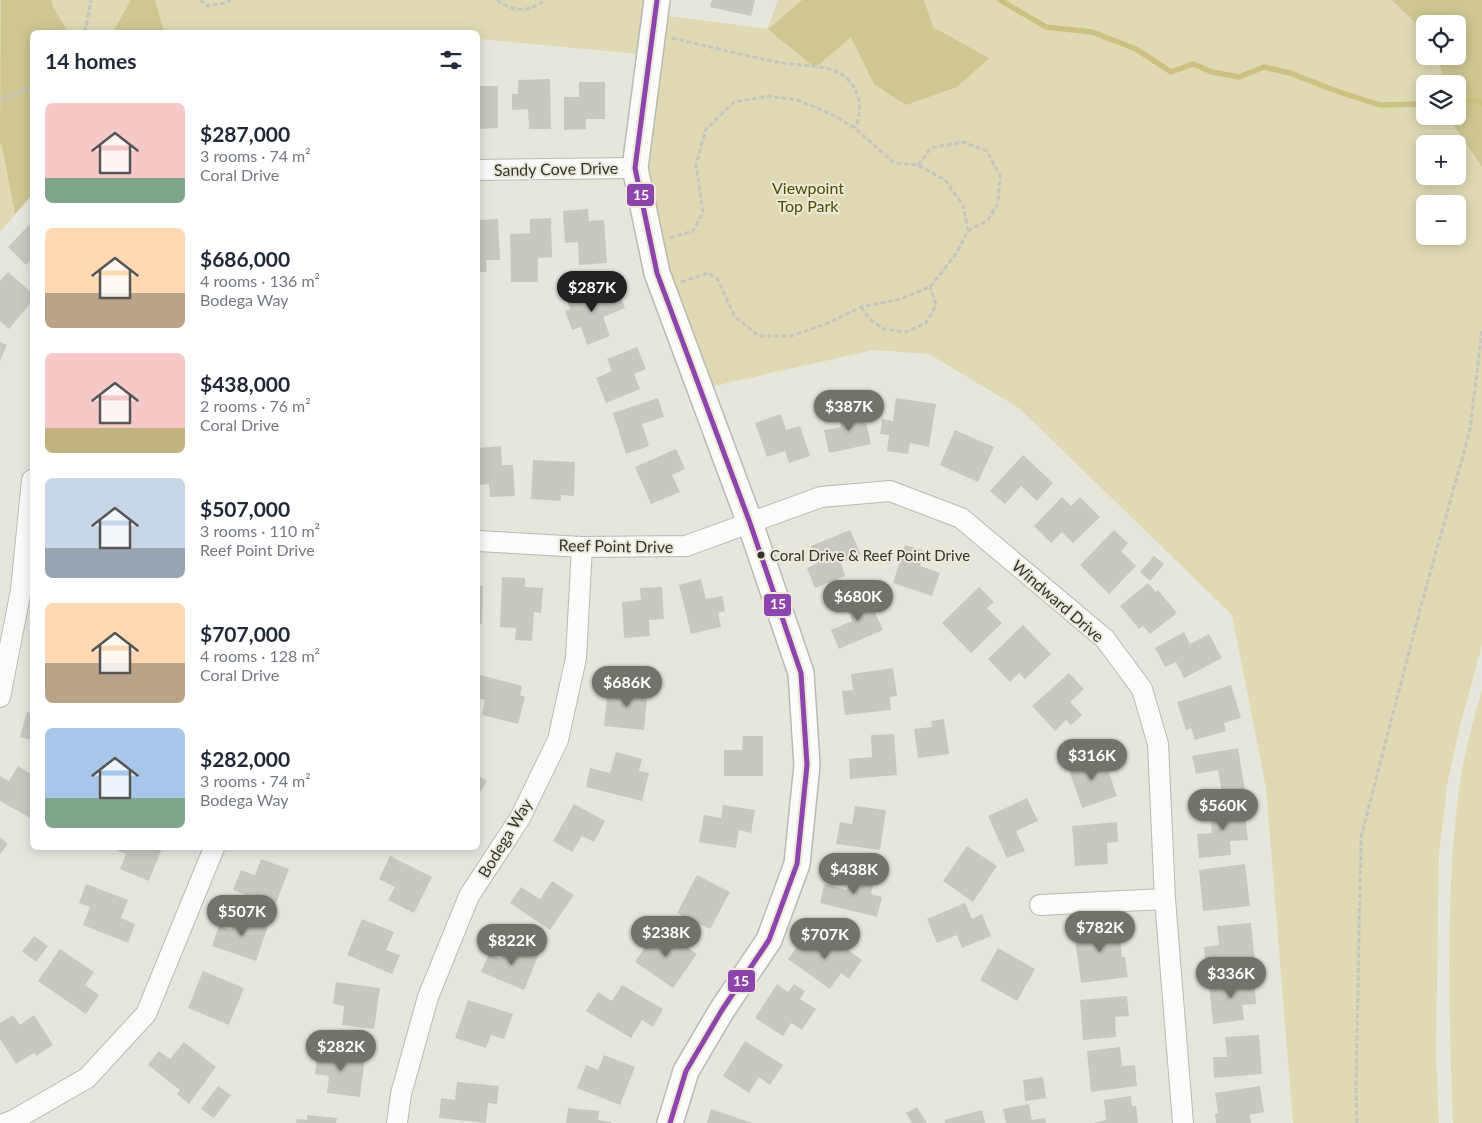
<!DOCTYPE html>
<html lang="en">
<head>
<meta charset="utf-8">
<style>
  body { margin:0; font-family:Lato,sans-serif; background:#f2f2f3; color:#1f2937; height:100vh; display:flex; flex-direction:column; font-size:19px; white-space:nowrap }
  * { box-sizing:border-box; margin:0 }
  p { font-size:16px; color:#747a83 }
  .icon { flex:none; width:28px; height:28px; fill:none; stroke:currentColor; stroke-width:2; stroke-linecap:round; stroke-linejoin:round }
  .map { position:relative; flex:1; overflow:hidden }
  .side { position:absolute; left:30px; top:30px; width:450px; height:820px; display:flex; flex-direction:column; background:#fff; border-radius:8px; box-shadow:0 2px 12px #0003 }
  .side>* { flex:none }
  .tools { position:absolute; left:1416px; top:15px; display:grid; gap:10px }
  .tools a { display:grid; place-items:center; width:50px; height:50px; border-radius:8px; background:#fff; box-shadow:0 2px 12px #0003; font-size:25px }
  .price { position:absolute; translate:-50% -42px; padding:0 11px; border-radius:18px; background:#73736b; color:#fff; font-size:16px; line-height:32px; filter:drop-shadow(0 1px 2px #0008) }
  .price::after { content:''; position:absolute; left:50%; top:30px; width:15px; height:11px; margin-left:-8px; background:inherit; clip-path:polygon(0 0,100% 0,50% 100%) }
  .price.on { background:#222; color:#fff }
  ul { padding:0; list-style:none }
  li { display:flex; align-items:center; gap:15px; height:125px; padding:0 15px }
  li span { display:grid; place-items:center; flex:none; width:140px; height:100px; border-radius:8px; color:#555 }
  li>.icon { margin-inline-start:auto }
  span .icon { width:60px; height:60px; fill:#fffc; stroke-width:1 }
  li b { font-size:21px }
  h2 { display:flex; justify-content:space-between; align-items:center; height:60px; padding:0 15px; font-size:21px }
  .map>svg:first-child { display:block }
</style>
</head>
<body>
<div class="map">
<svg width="1482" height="1123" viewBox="0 0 1482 1123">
  <rect width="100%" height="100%" fill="#e7e6dd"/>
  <!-- green -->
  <g fill="#dfdab4" fill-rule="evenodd">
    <path d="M1 0H657L655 14 767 29 778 0H802L768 29 907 41 989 58 933 27 924 0H1392L1425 33V56H1438L1444 84H1425V116H1451L1454 126 1482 167V645L1460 726 1448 780 1439 854 1436 1055 1439 1123H1293L1266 788 1232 615 1019 408 929 354 874 350 700 389 635 168 650 55 478 39V32H32V195L0 232V1ZM1425 144H1458V176H1425ZM1425 204H1458V236H1425Z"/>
    <path d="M1482 690V1123H1453C1449 1014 1445 906 1458 797 1462 761 1472 725 1482 690Z"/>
  </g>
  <!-- forest -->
  <g fill="#cec791">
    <polygon points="1,0 51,0 54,9 68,32 32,32 32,195 15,214 2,146 0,144"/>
    <polygon points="131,0 155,0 164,32 113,32"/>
    <polygon points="802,0 924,0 933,27 989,58 957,87 906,105 874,84 851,37 815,68 768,29"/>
    <polygon points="1392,0 1482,0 1482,167 1454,126 1451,116 1458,116 1458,84 1444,84 1438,56 1458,56 1458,24 1425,24 1425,33"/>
  </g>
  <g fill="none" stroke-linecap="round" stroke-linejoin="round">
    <!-- stream -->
    <g stroke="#cbc281" stroke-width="5.5">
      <polyline points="1000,0 1046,27 1092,32 1136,49 1171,72 1193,64 1212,72 1239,77 1264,67 1290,73 1339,92 1380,105 1425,104"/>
      <polyline points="1458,102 1476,100 1482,103"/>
    </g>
  </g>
  <!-- building -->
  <g fill="#c8c8c1">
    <polygon points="712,0 755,0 751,16 710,7"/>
    <polygon points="550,79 551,129 529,129 528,109 512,110 512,94 518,94 518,80"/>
    <polygon points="579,82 605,82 605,119 586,119 586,129 564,130 564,97 579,97"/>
    <polygon points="478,86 498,86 498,128 478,129"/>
    <polygon points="588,209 589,221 604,220 607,263 579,265 578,242 565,243 563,211"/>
    <polygon points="551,218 552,257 538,258 538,282 511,282 510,234 530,233 530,219"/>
    <polygon points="498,219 500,260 486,260 487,272 478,272 478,220"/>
    <polygon points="32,222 32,258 26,265 8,247"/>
    <polygon points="8,272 32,293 32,301 9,329 0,321 0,281"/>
    <polygon points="582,286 587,301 618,289 625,308 603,317 610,336 587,345 581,327 572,330 565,311 570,309 564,293"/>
    <polygon points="0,342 7,345 0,361"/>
    <polygon points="637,347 646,369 634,374 640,389 606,403 596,378 612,371 607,359"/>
    <polygon points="658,398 664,417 642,424 649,446 626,454 613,413"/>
    <polygon points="896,398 936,404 929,447 910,443 908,454 887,451 889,435 880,434 882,419 893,421"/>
    <polygon points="863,408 871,444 829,453 824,430 841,427 839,414"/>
    <polygon points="781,414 786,430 800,426 810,456 789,463 785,451 767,457 755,423"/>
    <polygon points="955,430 994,447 978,482 940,465"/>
    <polygon points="501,446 502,465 513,465 515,496 490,497 489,484 478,485 478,448"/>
    <polygon points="676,449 685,469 672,475 680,492 651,504 635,467"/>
    <polygon points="1023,455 1053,483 1037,501 1021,486 1005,504 990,491"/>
    <polygon points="533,460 575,462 574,496 561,495 561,501 531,499"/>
    <polygon points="1062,497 1071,506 1080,497 1100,517 1073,543 1062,532 1051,543 1034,526"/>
    <polygon points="850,530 861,555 841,563 845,576 815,588 807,568 818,563 811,546"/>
    <polygon points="1114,530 1128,543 1121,551 1136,566 1109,594 1080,565"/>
    <polygon points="905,545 925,551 920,566 940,573 932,596 893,583"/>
    <polygon points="1154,556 1164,564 1150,581 1140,572"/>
    <polygon points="502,577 525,578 525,587 543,588 541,613 534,612 532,641 515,640 516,628 500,627"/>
    <polygon points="701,579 706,599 722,596 725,611 718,613 721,627 691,634 679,585"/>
    <polygon points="1148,583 1156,592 1158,590 1177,613 1150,634 1143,626 1139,629 1120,606"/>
    <polygon points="478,586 483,586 482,624 478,624"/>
    <polygon points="662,587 664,619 649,620 650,636 624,638 622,602 641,600 640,588"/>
    <polygon points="979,587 994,602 987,608 1002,623 971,653 942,623"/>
    <polygon points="866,592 883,630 839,649 831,630 852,621 844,601"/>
    <polygon points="1023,625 1051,654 1025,679 1019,673 1010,682 988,659"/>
    <polygon points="1184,632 1190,644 1209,634 1222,658 1184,678 1176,662 1165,667 1155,648"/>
    <polygon points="893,668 897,696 890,697 891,710 845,715 842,691 853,690 851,674"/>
    <polygon points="1069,673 1084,689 1070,702 1082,715 1071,725 1066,720 1055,731 1032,706"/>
    <polygon points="480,675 522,686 520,695 525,697 518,724 482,715 485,700 478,698 478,682"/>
    <polygon points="616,685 648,688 644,730 604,726 607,695 614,696"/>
    <polygon points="1231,685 1241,718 1224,723 1226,731 1195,740 1191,728 1186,730 1177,702"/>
    <polygon points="27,712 32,713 32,740 20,737"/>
    <polygon points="944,719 949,754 918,758 914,729 932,727 931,721"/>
    <polygon points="894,734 897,775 850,779 849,759 872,757 871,735"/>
    <polygon points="743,736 763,736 763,776 724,776 724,750 742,750"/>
    <polygon points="1238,748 1245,790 1222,794 1218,770 1196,774 1192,756"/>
    <polygon points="616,752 642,759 639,771 649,773 642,801 586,787 590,768 610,773"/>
    <polygon points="1103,755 1117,796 1082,808 1068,767"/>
    <polygon points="18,766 32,775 32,819 0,801 0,776 9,781"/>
    <polygon points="478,775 487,781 478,796"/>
    <polygon points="1027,798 1038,821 1016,831 1025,851 1007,858 988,816"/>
    <polygon points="574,804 605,821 594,842 582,836 572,852 553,841"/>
    <polygon points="1244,804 1248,840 1230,841 1231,855 1199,858 1197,834 1212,833 1210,807"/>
    <polygon points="723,805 755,810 751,833 739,830 736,848 699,842 704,815 721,818"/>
    <polygon points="855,806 886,810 880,850 836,844 840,822 852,824"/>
    <polygon points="1117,822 1118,842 1107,843 1108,864 1075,866 1072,826"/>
    <polygon points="0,837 8,844 0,854"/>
    <polygon points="967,846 997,866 973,902 943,881"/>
    <polygon points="113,848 162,848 149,881 120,869 126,854 113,849"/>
    <polygon points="390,856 432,877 414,913 388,900 395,887 379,879"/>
    <polygon points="261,859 289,869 275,906 233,890 241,870 255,875"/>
    <polygon points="1245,864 1250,906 1203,911 1199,870"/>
    <polygon points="852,869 876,874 871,894 882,897 877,917 820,903 824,884 847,890"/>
    <polygon points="697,875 730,892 710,929 677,913"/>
    <polygon points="552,881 574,895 550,930 510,903 521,887 540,899"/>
    <polygon points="86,884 128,900 121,918 135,924 128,943 83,925 90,907 79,903"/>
    <polygon points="965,903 972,919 982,914 991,936 962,948 957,935 937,943 927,919"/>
    <polygon points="237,913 269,923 256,961 212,946 219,926 231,930"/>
    <polygon points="1113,918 1116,938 1120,938 1122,957 1125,957 1128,977 1081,983 1074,933 1095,930 1094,921"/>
    <polygon points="362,919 394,932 386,950 400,955 392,974 347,955"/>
    <polygon points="1251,923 1255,963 1206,968 1204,947 1219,945 1217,926"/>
    <polygon points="658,928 697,954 673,988 635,962"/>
    <polygon points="820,930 862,960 849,979 841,973 830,989 788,959 800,943 807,949"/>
    <polygon points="34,936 48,946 36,962 22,951"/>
    <polygon points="508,941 539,954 524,990 481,972 489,954 501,959"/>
    <polygon points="998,948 1035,969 1017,1001 980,980"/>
    <polygon points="60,949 94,972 85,985 99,995 86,1014 38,981"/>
    <polygon points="203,971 244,988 229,1025 188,1008"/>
    <polygon points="1254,978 1256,1004 1242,1005 1244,1020 1213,1024 1209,983"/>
    <polygon points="336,982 380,988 374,1029 342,1025 344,1006 333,1004"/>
    <polygon points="777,984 788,992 794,984 805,991 800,999 816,1009 802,1030 791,1023 783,1036 755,1018"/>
    <polygon points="622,985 663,1009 653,1027 642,1020 631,1038 586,1011 598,992 612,1001"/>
    <polygon points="1127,996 1129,1016 1115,1017 1116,1037 1083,1040 1080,1000"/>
    <polygon points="468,1000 513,1014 504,1039 491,1035 486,1048 455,1038"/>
    <polygon points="13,1015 20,1025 34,1015 53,1045 36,1056 34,1053 16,1064 0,1039 0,1023"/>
    <polygon points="1259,1035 1262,1074 1214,1078 1213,1057 1227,1057 1225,1037"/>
    <polygon points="745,1041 783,1065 770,1085 759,1077 749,1093 723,1076"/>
    <polygon points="184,1042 216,1067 189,1104 177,1094 180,1090 148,1065 159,1051 170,1059"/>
    <polygon points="1120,1047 1122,1066 1135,1065 1137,1086 1091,1092 1087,1051"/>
    <polygon points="318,1050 365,1056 360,1097 327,1093 329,1076 315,1074"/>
    <polygon points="604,1055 635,1067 620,1105 577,1088 586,1065 598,1070"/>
    <polygon points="1043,1077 1046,1098 1025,1101 1023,1080"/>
    <polygon points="457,1082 499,1086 497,1104 488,1103 486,1123 439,1118 441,1098 455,1100"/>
    <polygon points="218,1086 231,1095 214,1118 201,1109"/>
    <polygon points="1260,1086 1264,1112 1250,1115 1251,1123 1216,1123 1215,1114 1218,1113 1215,1093"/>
    <polygon points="1131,1096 1132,1106 1136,1106 1138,1123 1093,1123 1106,1120 1104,1100"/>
    <polygon points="1029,1104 1032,1120 1045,1118 1046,1123 1006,1123 1003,1109"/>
    <polygon points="917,1107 927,1123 912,1123 906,1113"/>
    <polygon points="568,1108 599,1111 598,1120 611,1122 611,1123 566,1123"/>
    <polygon points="711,1109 752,1123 707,1123"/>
    <polygon points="982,1110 985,1123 945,1123 944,1120"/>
    <polygon points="307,1115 337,1118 336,1123 296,1123 297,1119 307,1120"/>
  </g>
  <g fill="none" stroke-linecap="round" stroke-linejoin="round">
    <defs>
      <g id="minor">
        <polyline points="478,170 635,168"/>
        <polyline points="478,541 582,547 686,546 821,497 890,491 961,518 1105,639 1142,689 1158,744 1165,899 1183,1123"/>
        <polyline points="0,697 21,590 32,480"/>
        <polyline points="1040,905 1165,899"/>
        <polyline points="6,1123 14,1120 87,1078 146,1014 214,848"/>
        <polyline points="397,1123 401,1094 428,997 469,896 520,818 558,740 576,658 582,547"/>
      </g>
      <polyline id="tertiary" points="657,0 635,168 657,273 750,523 801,673 807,765 797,864 769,940 722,1010 686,1071 670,1123"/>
    </defs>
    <!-- minor casing -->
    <use href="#minor" stroke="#bab9b3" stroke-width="22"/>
    <!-- tertiary casing -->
    <use href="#tertiary" stroke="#bab9b3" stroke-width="28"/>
    <!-- path -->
    <g stroke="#c5c5c3" stroke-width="3" stroke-dasharray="5 2.5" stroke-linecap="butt">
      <polyline points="200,0 207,6 225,3 231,0"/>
      <path d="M497 0C513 12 529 13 545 0"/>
      <polyline points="84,32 86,27 91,0"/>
      <path d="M672 38C707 46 742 55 777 62 796 66 829 64 844 76 861 90 863 109 855 128"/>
      <polyline points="0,100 32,87"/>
      <polyline points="918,165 931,148 963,142 987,151 1000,176 998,203 988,220 968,231"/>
      <polyline points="670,238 693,231 703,212 696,165 706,129 734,102 769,96 798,100 831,114 855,128 894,163 918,165 945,180 963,205 968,231 956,254 930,287 901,299 861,307 828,323 791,336 759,336 735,317 717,278 708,273 681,282"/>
      <polyline points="861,307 870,319 884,329 906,332 926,323 936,305 930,287"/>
      <polyline points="1357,1123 1356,1090 1361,837 1421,606 1470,430 1482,331"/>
    </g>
    <!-- minor -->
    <use href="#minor" stroke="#fbfbfa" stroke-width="20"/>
    <!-- tertiary -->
    <use href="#tertiary" stroke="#fbfbfa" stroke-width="25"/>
    <defs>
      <polyline id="bus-1" points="657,0 635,168 657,273 750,523 801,673 807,765 797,864 769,940 722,1010 686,1071 670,1123"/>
    </defs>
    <!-- bus-1 casing -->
    <use href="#bus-1" stroke="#ebe9d9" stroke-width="9"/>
    <!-- bus-1 -->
    <use href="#bus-1" stroke="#8e44ad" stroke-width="5"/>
  </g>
  <!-- markers -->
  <circle fill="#35352e" stroke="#ebe9d9" stroke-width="2" cx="761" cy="555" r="4.5"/>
  <g text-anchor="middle" stroke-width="4" stroke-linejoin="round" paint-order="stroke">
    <!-- bus labels -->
    <g font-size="15" fill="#35352e" stroke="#ebe9d9" text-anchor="start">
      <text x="770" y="561">Coral Drive &amp; Reef Point Drive</text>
    </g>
    <!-- street labels -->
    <g font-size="16" fill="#35352e" stroke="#ebe9d9">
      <text transform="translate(556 169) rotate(-1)" y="6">Sandy Cove Drive</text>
      <text transform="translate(616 546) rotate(1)" y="6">Reef Point Drive</text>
      <text transform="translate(1058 601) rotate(41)" y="6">Windward Drive</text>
      <text transform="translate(505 838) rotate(-59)" y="6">Bodega Way</text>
    </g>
    <!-- park labels -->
    <g font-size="16" fill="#544b01" stroke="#ebe9d9">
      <text x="808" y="194">Viewpoint<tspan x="808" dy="18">Top Park</tspan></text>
    </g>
  </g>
  <g stroke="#ebe9d9" stroke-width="2">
    <rect x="626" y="183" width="29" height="24" rx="5" fill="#8e44ad"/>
    <rect x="763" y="593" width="29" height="24" rx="5" fill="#8e44ad"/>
    <rect x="727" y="969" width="29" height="24" rx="5" fill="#8e44ad"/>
  </g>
  <g font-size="14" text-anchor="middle" font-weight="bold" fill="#fff">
    <text x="641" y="200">15</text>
    <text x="778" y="609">15</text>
    <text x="741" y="986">15</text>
  </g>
</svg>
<div class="tools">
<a><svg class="icon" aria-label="locate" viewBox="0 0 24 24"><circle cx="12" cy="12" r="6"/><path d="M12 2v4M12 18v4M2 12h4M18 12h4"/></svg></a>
<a><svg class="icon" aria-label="layers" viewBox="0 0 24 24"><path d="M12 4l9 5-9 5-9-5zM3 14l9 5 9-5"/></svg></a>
<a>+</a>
<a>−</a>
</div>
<b class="price on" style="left:592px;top:313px">$287K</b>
<b class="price" style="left:849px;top:432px">$387K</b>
<b class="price" style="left:858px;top:622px">$680K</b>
<b class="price" style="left:627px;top:708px">$686K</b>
<b class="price" style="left:1092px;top:781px">$316K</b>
<b class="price" style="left:1223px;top:831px">$560K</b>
<b class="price" style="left:854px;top:895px">$438K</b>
<b class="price" style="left:242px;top:937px">$507K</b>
<b class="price" style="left:1100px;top:953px">$782K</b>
<b class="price" style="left:666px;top:958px">$238K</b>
<b class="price" style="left:825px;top:960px">$707K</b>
<b class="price" style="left:512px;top:966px">$822K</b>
<b class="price" style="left:1231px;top:999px">$336K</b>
<b class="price" style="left:341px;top:1072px">$282K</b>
<section class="side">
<h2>14 homes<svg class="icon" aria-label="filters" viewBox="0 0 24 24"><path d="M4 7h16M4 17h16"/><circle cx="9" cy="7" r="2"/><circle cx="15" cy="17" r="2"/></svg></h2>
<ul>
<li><span style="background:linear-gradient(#f6c9c9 75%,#7fa58c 0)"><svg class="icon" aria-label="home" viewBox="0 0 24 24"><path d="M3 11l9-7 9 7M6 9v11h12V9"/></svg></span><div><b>$287,000</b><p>3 rooms · 74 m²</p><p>Coral Drive</p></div></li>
<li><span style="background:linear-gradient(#ffd9b3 65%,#b9a48a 0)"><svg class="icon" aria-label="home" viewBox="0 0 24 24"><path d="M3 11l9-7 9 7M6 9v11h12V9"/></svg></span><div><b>$686,000</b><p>4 rooms · 136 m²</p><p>Bodega Way</p></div></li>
<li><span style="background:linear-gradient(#f6c9c9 75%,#c2b280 0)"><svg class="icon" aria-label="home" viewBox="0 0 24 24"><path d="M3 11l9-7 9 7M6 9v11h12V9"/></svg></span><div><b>$438,000</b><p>2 rooms · 76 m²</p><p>Coral Drive</p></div></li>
<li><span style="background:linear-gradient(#c9d6e8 70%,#9aa5b1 0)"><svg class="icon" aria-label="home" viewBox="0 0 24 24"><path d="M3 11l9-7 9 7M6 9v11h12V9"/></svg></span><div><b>$507,000</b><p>3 rooms · 110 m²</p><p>Reef Point Drive</p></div></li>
<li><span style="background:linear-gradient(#ffd9b3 60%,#b9a48a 0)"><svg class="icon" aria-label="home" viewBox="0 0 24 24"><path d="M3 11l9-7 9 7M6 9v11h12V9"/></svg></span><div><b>$707,000</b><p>4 rooms · 128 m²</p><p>Coral Drive</p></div></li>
<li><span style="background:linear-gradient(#a9c7e8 70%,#7fa58c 0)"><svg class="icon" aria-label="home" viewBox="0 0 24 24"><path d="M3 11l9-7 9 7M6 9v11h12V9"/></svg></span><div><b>$282,000</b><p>3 rooms · 74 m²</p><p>Bodega Way</p></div></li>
</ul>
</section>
</div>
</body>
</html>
